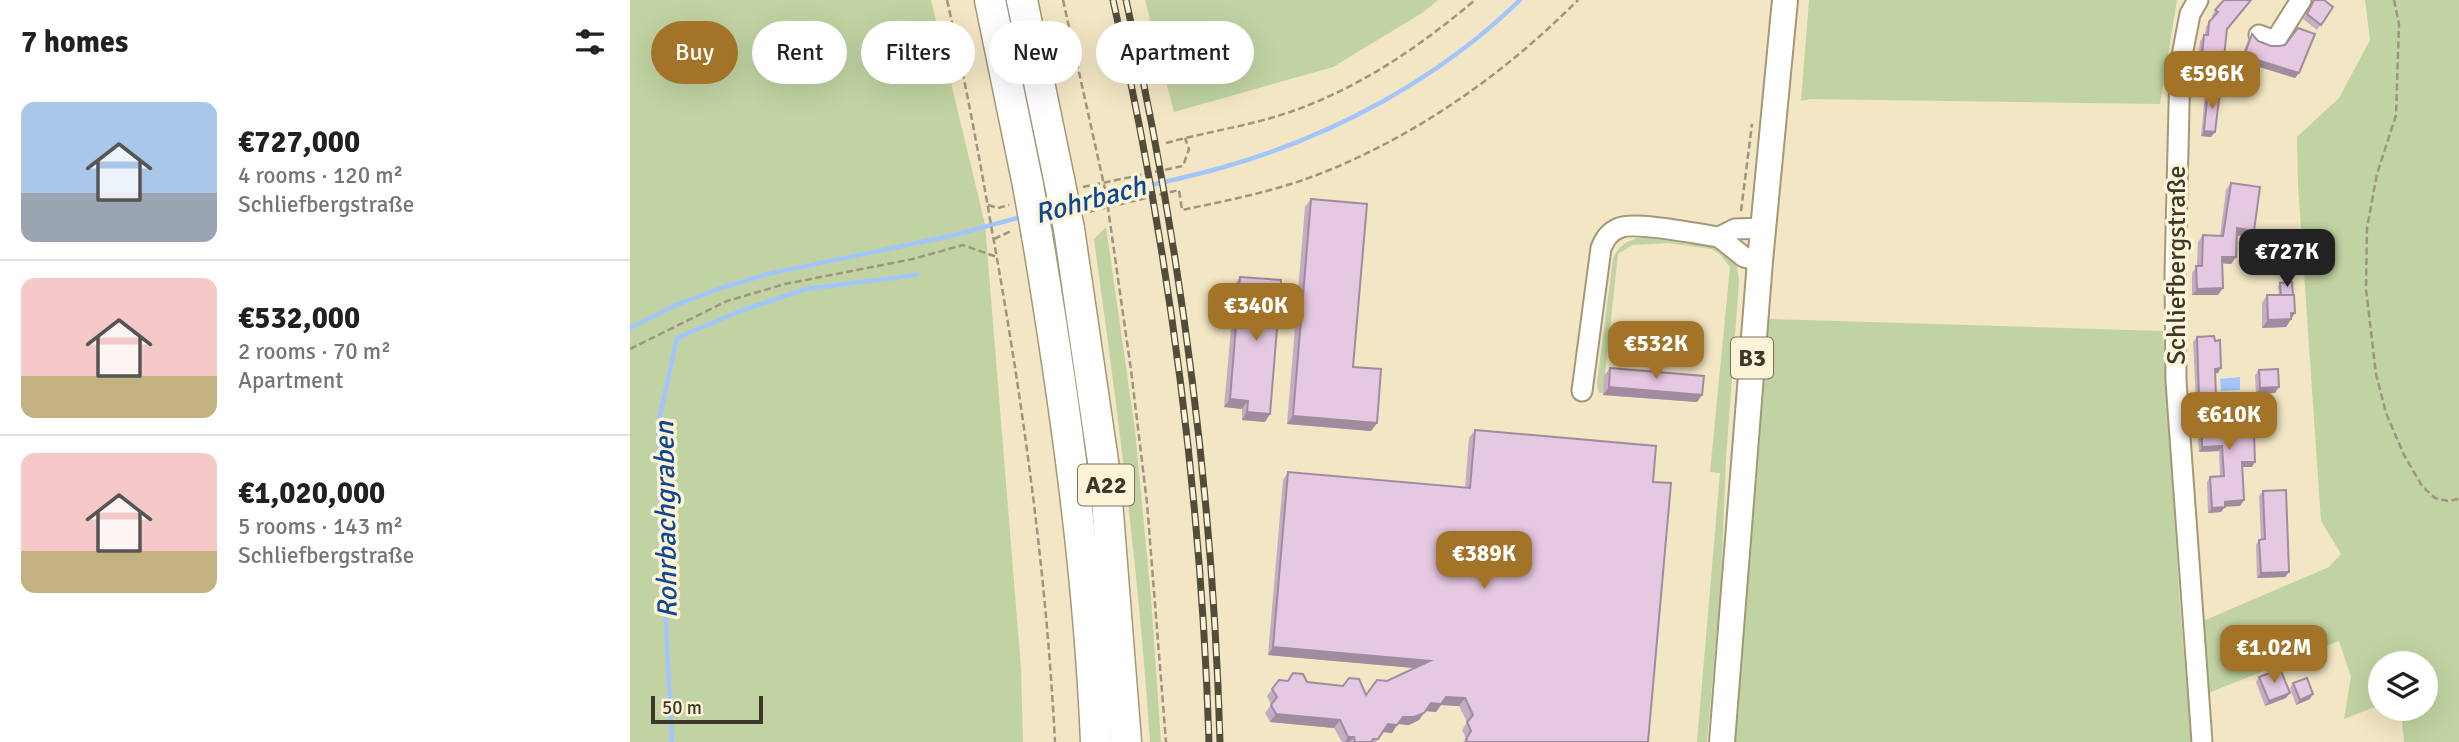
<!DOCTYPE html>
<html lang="en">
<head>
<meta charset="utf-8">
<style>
  body { margin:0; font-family:Signika,sans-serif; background:#f2f2f2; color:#202124; height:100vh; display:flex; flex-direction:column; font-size:26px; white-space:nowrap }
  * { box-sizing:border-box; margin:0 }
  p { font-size:23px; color:#757577 }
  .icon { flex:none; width:38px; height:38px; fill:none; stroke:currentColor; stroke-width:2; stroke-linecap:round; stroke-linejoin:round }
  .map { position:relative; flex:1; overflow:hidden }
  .panel { display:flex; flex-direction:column; background:#fff; width:630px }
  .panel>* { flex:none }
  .hud { position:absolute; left:21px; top:21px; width:665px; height:63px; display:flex; gap:14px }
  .fabs { position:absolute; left:1738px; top:651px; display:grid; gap:14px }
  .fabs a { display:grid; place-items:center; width:70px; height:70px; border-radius:50%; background:#fff; box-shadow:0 7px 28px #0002; font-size:35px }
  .scale { position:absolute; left:21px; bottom:18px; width:112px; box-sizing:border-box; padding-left:7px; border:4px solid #3d382b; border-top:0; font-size:19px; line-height:24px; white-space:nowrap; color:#3d382b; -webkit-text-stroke:5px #fdf4d8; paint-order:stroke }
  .price { position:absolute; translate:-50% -60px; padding:0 16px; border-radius:14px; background:#a37328; color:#fff; font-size:23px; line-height:46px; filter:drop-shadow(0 2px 4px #0008) }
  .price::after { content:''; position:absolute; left:50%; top:42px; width:21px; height:16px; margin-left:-10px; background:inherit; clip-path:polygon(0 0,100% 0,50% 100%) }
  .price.active { background:#222; color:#fff }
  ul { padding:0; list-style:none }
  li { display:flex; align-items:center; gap:21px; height:175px; padding:0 21px }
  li+li { border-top:2px solid #e0e0e0 }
  li span { display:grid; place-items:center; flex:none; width:196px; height:140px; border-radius:14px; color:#555 }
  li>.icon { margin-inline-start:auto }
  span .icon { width:84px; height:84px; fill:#fffc; stroke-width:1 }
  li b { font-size:30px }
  h2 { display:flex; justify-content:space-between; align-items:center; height:84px; padding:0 21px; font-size:30px }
  .pill { padding:0 24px; border-radius:32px; background:#fff; box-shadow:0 7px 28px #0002; font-size:24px; line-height:63px }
  .pill.active { background:#a37328; color:#fff }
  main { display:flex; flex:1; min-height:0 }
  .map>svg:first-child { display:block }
</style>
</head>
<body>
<main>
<section class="panel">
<h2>7 homes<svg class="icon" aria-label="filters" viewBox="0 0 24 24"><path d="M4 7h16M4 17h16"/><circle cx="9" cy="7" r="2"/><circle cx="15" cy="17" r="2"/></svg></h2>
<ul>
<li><span style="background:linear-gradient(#a9c7e8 65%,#9aa5b1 0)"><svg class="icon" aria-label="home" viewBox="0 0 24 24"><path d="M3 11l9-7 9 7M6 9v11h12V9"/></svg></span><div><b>€727,000</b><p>4 rooms · 120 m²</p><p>Schliefbergstraße</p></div></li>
<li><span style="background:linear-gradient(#f6c9c9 70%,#c2b280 0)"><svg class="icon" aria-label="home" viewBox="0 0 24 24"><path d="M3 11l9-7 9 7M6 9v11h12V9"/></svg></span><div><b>€532,000</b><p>2 rooms · 70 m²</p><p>Apartment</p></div></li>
<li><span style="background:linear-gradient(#f6c9c9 70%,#c2b280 0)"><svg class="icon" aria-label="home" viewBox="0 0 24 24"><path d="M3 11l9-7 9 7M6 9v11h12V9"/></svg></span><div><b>€1,020,000</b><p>5 rooms · 143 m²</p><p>Schliefbergstraße</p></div></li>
</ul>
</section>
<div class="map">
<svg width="1829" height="742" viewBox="0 0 1829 742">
  <rect width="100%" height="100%" fill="#f2e6c4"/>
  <!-- green -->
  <g fill="#c1d3a2">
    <polygon points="0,0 301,0 355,224 391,668 393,742 0,742"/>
    <polygon points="515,0 808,0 792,13 703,67 544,112"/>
    <polygon points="1179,0 1547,0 1530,104 1180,99 1171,101"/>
    <polygon points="1735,0 1829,0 1829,742 1774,742 1771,709 1796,709 1796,663 1750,663 1750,705 1714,719 1721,677 1709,641 1571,696 1566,624 1699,567 1711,554 1691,521 1668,185 1667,137 1709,98 1740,40"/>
    <path d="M476 227 505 430 521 598 531 742H520C509 573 487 406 464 239Z"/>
    <path d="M1016 236C1041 238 1089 237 1104 260 1108 266 1108 274 1109 281L1096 459 1091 583 1077 742H1067L1090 473 1080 472 1100 267 1090 254 1081 249 1039 243 1002 245 988 254 973 393H969L967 383 983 259C989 243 1000 240 1016 236Z"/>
    <polygon points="1138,319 1533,331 1549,593 1561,742 1102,742"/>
  </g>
  <!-- water -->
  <polygon fill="#a2c6fc" points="1610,377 1610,390 1591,391 1590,379"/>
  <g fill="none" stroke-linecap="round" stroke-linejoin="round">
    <!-- stream -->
    <g stroke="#a2c6fc" stroke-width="4.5">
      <path d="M444 203C494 190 545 181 594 167 703 136 809 79 890 0"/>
      <polyline points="0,328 46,305 91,288 142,273 316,237 391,217"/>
      <polyline points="42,742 31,531 28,425 47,338 108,312 176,289 287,275"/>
    </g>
    <defs>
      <g id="minor">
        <polyline points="1568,0 1560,14 1550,66 1545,274 1546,381 1572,742"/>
        <polyline points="1629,35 1642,40 1647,38 1671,0"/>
        <polyline points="1089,237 1114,257 1130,261"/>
        <polyline points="1089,237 1105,229 1133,228"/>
        <path d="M952 391 971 248C975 239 979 232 989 228 1005 221 1068 234 1089 237"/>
      </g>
      <polyline id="major" points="1092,742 1130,261 1155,0"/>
      <g id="highway">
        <polyline points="360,0 398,185"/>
        <polyline points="392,0 429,179"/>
        <polyline points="439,229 475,475 496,742"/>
        <path d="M407 235C435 403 459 572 466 742"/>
      </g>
    </defs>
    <!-- minor casing -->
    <use href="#minor" stroke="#a39877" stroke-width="23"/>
    <!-- major casing -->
    <use href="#major" stroke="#a39877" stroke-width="28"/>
    <!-- highway casing -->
    <use href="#highway" stroke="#a39877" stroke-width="33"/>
    <!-- path -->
    <g stroke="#9e957d" stroke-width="2.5" stroke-dasharray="7 3.5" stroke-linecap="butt">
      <path d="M317 0C334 75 348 149 361 225 392 396 416 568 425 742"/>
      <polyline points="433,0 476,194 501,370 517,503 536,742"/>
      <polyline points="1764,0 1769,24 1766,115 1747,174 1737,228 1736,289 1746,374 1756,413 1774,455 1792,486 1805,498 1818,501 1829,499"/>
      <path d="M536 143C576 132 618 126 657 113 728 89 788 48 845 0"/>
      <polyline points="453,187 553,166 559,149 555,138"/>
      <polyline points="358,205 368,208 379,205"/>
      <polyline points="1111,211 1122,124"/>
      <path d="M458 212 549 190 552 210C600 200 651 190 697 171 792 132 875 73 948 0"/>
      <polyline points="364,239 383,230"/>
      <polyline points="0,349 97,301 155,284 283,259 333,245 367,257"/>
    </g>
    <!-- minor -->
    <use href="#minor" stroke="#fff" stroke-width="19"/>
    <!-- major -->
    <use href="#major" stroke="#fff" stroke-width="24"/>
    <!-- highway -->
    <use href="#highway" stroke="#fff" stroke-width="30"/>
    <defs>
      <g id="rail">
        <path d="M483 0C538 243 571 492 579 742"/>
        <path d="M496 0C550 243 583 493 590 742"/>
      </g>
    </defs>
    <!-- rail casing -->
    <use href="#rail" stroke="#524c3d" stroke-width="7"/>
    <!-- rail -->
    <use href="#rail" stroke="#fdf4d8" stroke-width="4.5" stroke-dasharray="13" stroke-linecap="butt"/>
    <defs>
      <g id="highway-bridge">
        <polyline points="429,179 439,229"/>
        <polyline points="398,185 407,235"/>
      </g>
    </defs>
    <!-- highway-bridge casing -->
    <use href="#highway-bridge" stroke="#a39877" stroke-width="33" stroke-linecap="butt"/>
    <!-- highway-bridge -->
    <use href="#highway-bridge" stroke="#fff" stroke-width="30"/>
  </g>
  <!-- wall -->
  <g fill="#c5acc2">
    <polygon points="1594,0 1622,0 1597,30 1594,57 1590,63 1568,61 1570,41 1575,35 1576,27 1583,17 1582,15"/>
    <polygon points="1684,0 1694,0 1703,7 1687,30 1673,19"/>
    <polygon points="1622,34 1628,41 1669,73 1665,78 1610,61 1618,40"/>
    <polygon points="1578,90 1585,132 1581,137 1571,136 1575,95"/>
    <polygon points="1601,183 1620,237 1606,235 1606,257 1601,264 1592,263 1588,295 1562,295 1562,273 1567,266 1568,242 1573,235 1590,236 1596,190"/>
    <polygon points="681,199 723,367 747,423 741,431 657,424 675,207"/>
    <polygon points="1652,246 1667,259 1665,262 1651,263 1650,248"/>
    <polygon points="610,277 635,422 612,420 612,409 594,407 605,284"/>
    <polygon points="1650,283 1665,313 1656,327 1632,328 1632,303 1637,295 1649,295 1648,286"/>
    <polygon points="1567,337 1588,373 1585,373 1586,396 1582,401 1566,401 1563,342"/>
    <polygon points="980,368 1072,395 1067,402 973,395 974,376"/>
    <polygon points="1629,370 1645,393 1626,394 1625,375"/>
    <polygon points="1581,401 1610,433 1622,467 1612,467 1614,500 1610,506 1595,506 1591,512 1578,513 1577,482 1580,477 1590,477 1589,451 1569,452 1568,439 1572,434 1579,433 1578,406"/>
    <polygon points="845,430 1023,482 1018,742 833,742 836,738 832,730 837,722 829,706 811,705 806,712 795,711 789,720 779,725 768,724 762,733 753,732 746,742 712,742 704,728 640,722 635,713 641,705 637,696 649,680 677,682 736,695 757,681 785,668 638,655 653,480 658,472 835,488 839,438"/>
    <polygon points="1633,491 1659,572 1655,577 1627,578 1626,545 1629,540 1631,540 1629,496"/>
    <polygon points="1629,677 1656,698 1635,706 1626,682"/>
    <polygon points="1663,683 1680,699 1666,705 1660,688"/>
  </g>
  <!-- shaded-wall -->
  <g fill="#a08c9e">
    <polygon points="1572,56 1594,57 1590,63 1568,61"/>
    <polygon points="1614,56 1669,73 1665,78 1610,61"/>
    <polygon points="1574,131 1585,132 1581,137 1571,136"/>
    <polygon points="1607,228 1624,231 1620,237 1602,235"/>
    <polygon points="1592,257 1606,257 1601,264 1588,263"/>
    <polygon points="1667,259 1665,262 1651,263 1653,260"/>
    <polygon points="1593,288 1588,295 1562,295 1567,289"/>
    <polygon points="1661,313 1665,313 1656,327 1632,328 1638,320"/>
    <polygon points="1591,368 1588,373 1581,374 1585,369"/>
    <polygon points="979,387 1072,395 1067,402 973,395"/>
    <polygon points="1649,387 1645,393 1626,394 1630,388"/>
    <polygon points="1569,396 1586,396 1582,401 1566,401"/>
    <polygon points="600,399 618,401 612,409 594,407"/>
    <polygon points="617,412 640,414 635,422 612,420"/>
    <polygon points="663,416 747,423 741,431 657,424"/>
    <polygon points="1592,446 1589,451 1569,452 1572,447"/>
    <polygon points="1612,462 1625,462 1622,467 1608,467"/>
    <polygon points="1614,500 1610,506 1591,507 1595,502"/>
    <polygon points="1595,507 1591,512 1578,513 1582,508"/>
    <polygon points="1659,572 1655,577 1627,578 1631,573"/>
    <polygon points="643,647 800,661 795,669 638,655"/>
    <polygon points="1660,693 1656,698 1635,706 1639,701"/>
    <polygon points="1683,694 1680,699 1666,705 1670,700"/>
    <polygon points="816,697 835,698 829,706 811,705 806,712 795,711 801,703"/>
    <polygon points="794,713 789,720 779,725 768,724 773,717"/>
    <polygon points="646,714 710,720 704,728 640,722"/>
    <polygon points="758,724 767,725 762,733 753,732"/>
    <polygon points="718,737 724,737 720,742 715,742"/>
  </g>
  <!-- building -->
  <g fill="#e5c8e2" stroke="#a08c9e" stroke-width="2">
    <polygon points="1594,0 1621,0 1597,29 1594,57 1572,56 1574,35 1578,35 1579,22 1588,12 1585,10"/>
    <polygon points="1684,0 1694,0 1703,7 1691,25 1677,14"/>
    <polygon points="1668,28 1685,34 1669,73 1614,56 1622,34 1628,41 1641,46 1649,46 1655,45"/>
    <polygon points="1578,90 1590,91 1585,132 1574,131"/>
    <polygon points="1601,183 1630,187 1624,231 1607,228 1606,257 1592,257 1593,288 1567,289 1566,266 1572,266 1573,235 1593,236"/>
    <polygon points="681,199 737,204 723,367 751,369 747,423 663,416"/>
    <polygon points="1666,245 1667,259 1653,260 1652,246"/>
    <polygon points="610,277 651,280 640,414 617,412 618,401 600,399"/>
    <polygon points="1662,282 1663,295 1651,295 1650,283"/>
    <polygon points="1637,295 1664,295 1665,313 1661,313 1661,319 1638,320"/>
    <polygon points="1584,336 1585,341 1590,340 1591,368 1585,369 1586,396 1569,396 1567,337"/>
    <polygon points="980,368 1074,376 1072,395 979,387"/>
    <polygon points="1648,369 1649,387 1630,388 1629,370"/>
    <polygon points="1608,400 1610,433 1624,432 1625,462 1612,462 1614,500 1595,502 1595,507 1582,508 1580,477 1594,476 1592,446 1572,447 1572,434 1583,433 1581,401"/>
    <polygon points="845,430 1026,446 1023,482 1041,483 1018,742 838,742 836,739 841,731 837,722 843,715 835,698 816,697 811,704 801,703 794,713 784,717 773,717 767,725 758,724 748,739 743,739 741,742 725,742 724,737 718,737 710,720 646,714 641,705 647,697 642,689 649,680 658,681 663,673 673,674 677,682 713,686 719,678 729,679 736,695 747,680 757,681 800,661 643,647 658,472 840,488"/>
    <polygon points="1656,490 1659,572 1631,573 1629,540 1635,539 1633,491"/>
    <polygon points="1650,669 1660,693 1639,701 1629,677"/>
    <polygon points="1677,678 1683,694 1670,700 1663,683"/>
  </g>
  <g text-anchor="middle" stroke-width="7" stroke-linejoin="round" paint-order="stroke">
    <!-- shield labels -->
    <g fill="#fdf4d8" stroke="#77705f" stroke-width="2">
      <rect x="1101" y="337.5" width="42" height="41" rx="5"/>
      <rect x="448" y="464.5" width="56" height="41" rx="5"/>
    </g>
    <g font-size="24" font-weight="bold" fill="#3d382b">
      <text x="1122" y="366">B3</text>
      <text x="476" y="493">A22</text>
    </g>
    <!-- street labels -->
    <g font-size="26" fill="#3d382b" stroke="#fdf4d8">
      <text transform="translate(1546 265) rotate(-90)" y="9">Schliefbergstraße</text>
    </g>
    <!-- water labels -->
    <g font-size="28" font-style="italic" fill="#0f4792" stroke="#fdf4d8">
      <text transform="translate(460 199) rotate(-15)" y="10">Rohrbach</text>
      <text transform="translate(35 520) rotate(-91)" y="10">Rohrbachgraben</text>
    </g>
  </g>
</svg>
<div class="fabs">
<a><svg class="icon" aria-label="layers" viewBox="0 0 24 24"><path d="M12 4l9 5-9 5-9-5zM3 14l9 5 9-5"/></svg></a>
</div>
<div class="scale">50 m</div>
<b class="price" style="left:1582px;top:111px">€596K</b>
<b class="price active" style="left:1657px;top:289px">€727K</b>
<b class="price" style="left:626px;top:343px">€340K</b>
<b class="price" style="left:1026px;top:381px">€532K</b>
<b class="price" style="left:1599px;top:452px">€610K</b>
<b class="price" style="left:854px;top:591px">€389K</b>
<b class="price" style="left:1644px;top:685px">€1.02M</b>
<div class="hud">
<a class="pill active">Buy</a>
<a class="pill">Rent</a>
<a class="pill">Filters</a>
<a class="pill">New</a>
<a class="pill">Apartment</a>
</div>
</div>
</main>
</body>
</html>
